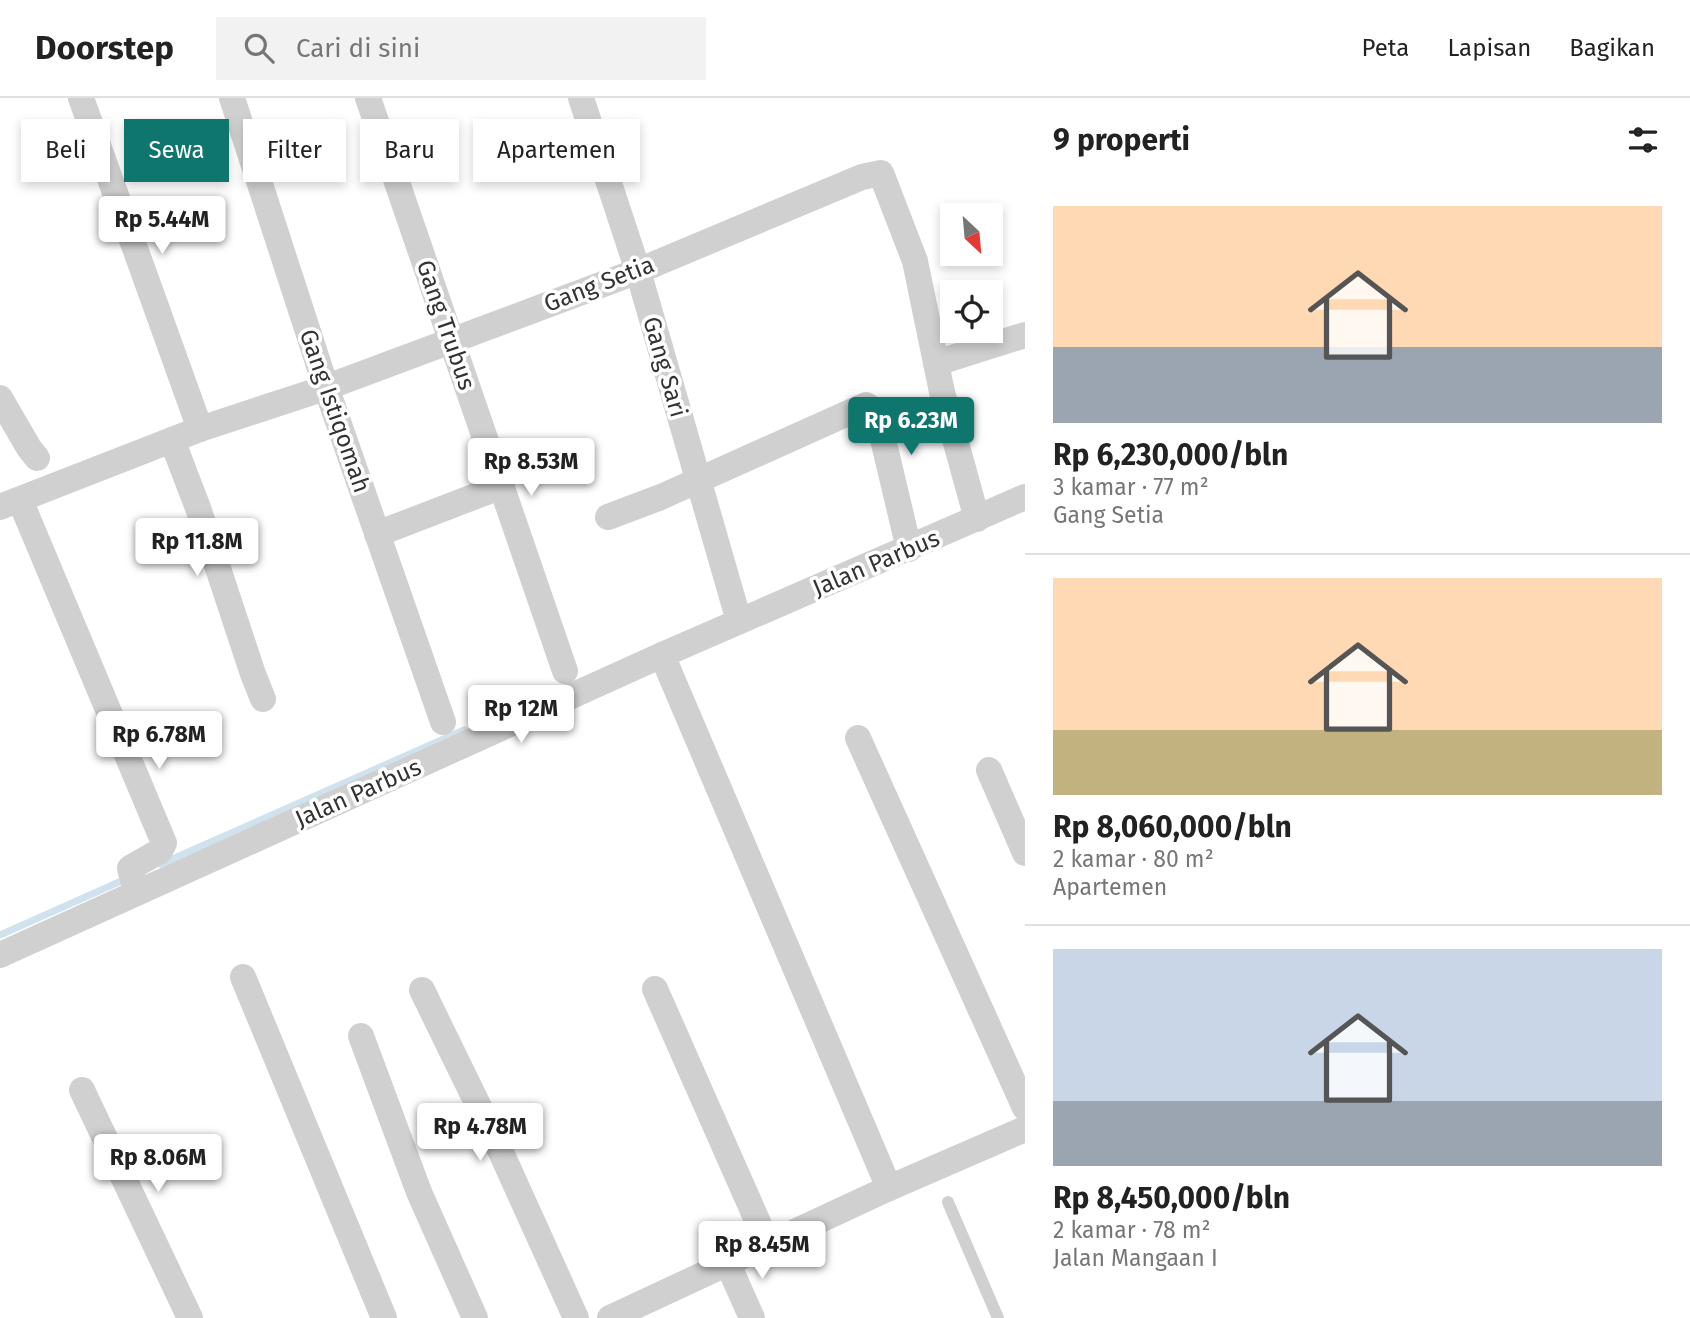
<!DOCTYPE html>
<html lang="id">
<head>
<meta charset="utf-8">
<style>
  body { margin:0; font-family:"Fira Sans",sans-serif; background:#f2f2f2; color:#222; height:100vh; display:flex; flex-direction:column; font-size:26px; white-space:nowrap }
  * { box-sizing:border-box; margin:0 }
  p { font-size:23px; color:#767676 }
  .icon { flex:none; width:38px; height:38px; fill:none; stroke:currentColor; stroke-width:2; stroke-linecap:round; stroke-linejoin:round }
  .map { position:relative; flex:1; overflow:hidden }
  .panel { display:flex; flex-direction:column; background:#fff; width:665px }
  .panel>* { flex:none }
  .guide { position:absolute; left:21px; top:21px; width:665px; height:63px; display:flex; gap:14px }
  .needle { width:46px; rotate:154deg }
  .fabs { position:absolute; left:940px; top:105px; display:grid; gap:14px }
  .fabs a { display:grid; place-items:center; width:63px; height:63px; border-radius:0px; background:#fff; box-shadow:0 4px 10px #0003; font-size:35px }
  .price { position:absolute; translate:-50% -60px; padding:0 16px; border-radius:7px; background:#fff; color:#222; font-size:23px; line-height:46px; filter:drop-shadow(0 2px 4px #0008) }
  .price::after { content:''; position:absolute; left:50%; top:42px; width:21px; height:16px; margin-left:-10px; background:inherit; clip-path:polygon(0 0,100% 0,50% 100%) }
  .price.on { background:#0f766e; color:#fff }
  ul { padding:0; list-style:none }
  li { display:grid; align-content:center; gap:14px; height:371px; padding:0 28px }
  li+li { border-top:2px solid #e0e0e0 }
  li span { display:grid; place-items:center; height:217px; border-radius:0px; color:#555 }
  li>.icon { margin-inline-start:auto }
  span .icon { width:126px; height:126px; fill:#fffc; stroke-width:1 }
  li b { font-size:30px }
  h2 { display:flex; justify-content:space-between; align-items:center; height:84px; padding:0 28px; font-size:30px }
  .tag { padding:0 24px; border-radius:0px; background:#fff; box-shadow:0 4px 10px #0003; font-size:24px; line-height:63px }
  .tag.on { background:#0f766e; color:#fff }
  header { display:flex; align-items:center; gap:42px; box-sizing:border-box; height:98px; padding:0 35px; background:#fff; border-bottom:2px solid #e0e0e0 }
  header strong { font-size:33px }
  nav { display:flex; gap:38px; margin-inline-start:auto; font-size:24px }
  .search { width:490px; height:63px; background:#f2f2f2; display:flex; align-items:center; gap:18px; box-sizing:border-box; padding:0 24px; border-radius:0px; color:#767676; font-size:26px }
  main { display:flex; flex:1; min-height:0 }
  .map>svg:first-child { display:block }
</style>
</head>
<body>
<header>
<strong>Doorstep</strong>
<div class="search"><svg class="icon" aria-label="search" viewBox="0 0 24 24"><circle cx="10" cy="10" r="6"/><path d="M15 15l6 6"/></svg>Cari di sini</div>
<nav><a>Peta</a><a>Lapisan</a><a>Bagikan</a></nav>
</header>
<main>
<div class="map">
<svg width="1025" height="1220" viewBox="0 0 1025 1220">
  <rect width="100%" height="100%" fill="#fff"/>
  <g fill="none" stroke-linecap="round" stroke-linejoin="round">
    <!-- stream -->
    <g stroke="#cfe2ee" stroke-width="7">
      <polyline points="161,766 464,632"/>
      <polyline points="0,837 119,784"/>
    </g>
    <!-- lane -->
    <polyline stroke="#d0d0d0" stroke-width="12" points="948,1104 998,1220"/>
    <!-- street -->
    <g stroke="#d0d0d0" stroke-width="26">
      <polyline points="81,0 200,331"/>
      <polyline points="232,0 326,289 443,624"/>
      <polyline points="368,0 565,573"/>
      <polyline points="581,0 638,173 739,523"/>
      <polyline points="936,265 1025,237"/>
      <polyline points="0,300 29,350 37,360"/>
      <polyline points="172,342 198,410 253,576 263,601"/>
      <polyline points="20,402 164,745 160,753 130,770 136,794"/>
      <polyline points="0,409 200,331 322,291 638,173 862,79 881,75 915,163 942,294 977,421"/>
      <polyline points="608,419 661,399 866,307 874,312 878,320 909,451"/>
      <polyline points="377,436 502,388"/>
      <polyline points="662,557 889,1090"/>
      <polyline points="858,640 1025,1010"/>
      <polyline points="989,672 1025,755"/>
      <polyline points="0,857 662,557 1025,399"/>
      <polyline points="243,879 384,1220"/>
      <polyline points="655,891 768,1147"/>
      <polyline points="422,892 500,1052 576,1220"/>
      <polyline points="361,938 419,1094 475,1220"/>
      <polyline points="82,992 190,1220"/>
      <polyline points="728,1166 752,1220"/>
      <polyline points="610,1220 889,1090 1025,1031"/>
    </g>
  </g>
  <g text-anchor="middle" stroke-width="7" stroke-linejoin="round" paint-order="stroke">
    <!-- street labels -->
    <g font-size="24" fill="#333" stroke="#fff">
      <text transform="translate(599 186) rotate(-21)" y="8">Gang Setia</text>
      <text transform="translate(446 227) rotate(71)" y="8">Gang Trubus</text>
      <text transform="translate(665 269) rotate(74)" y="8">Gang Sari</text>
      <text transform="translate(335 313) rotate(71)" y="8">Gang Istiqomah</text>
      <text transform="translate(876 465) rotate(-23)" y="8">Jalan Parbus</text>
      <text transform="translate(358 695) rotate(-24)" y="8">Jalan Parbus</text>
    </g>
  </g>
</svg>
<div class="fabs">
<a><svg class="needle" viewBox="-14 -14 28 28"><path d="M0-13l5 13h-10z" fill="#e53935"/><path d="M0 13l5-13h-10z" fill="#767676"/></svg></a>
<a><svg class="icon" aria-label="locate" viewBox="0 0 24 24"><circle cx="12" cy="12" r="6"/><path d="M12 2v4M12 18v4M2 12h4M18 12h4"/></svg></a>
</div>
<b class="price" style="left:162px;top:158px">Rp 5.44M</b>
<b class="price on" style="left:911px;top:359px">Rp 6.23M</b>
<b class="price" style="left:531px;top:400px">Rp 8.53M</b>
<b class="price" style="left:197px;top:480px">Rp 11.8M</b>
<b class="price" style="left:521px;top:647px">Rp 12M</b>
<b class="price" style="left:159px;top:673px">Rp 6.78M</b>
<b class="price" style="left:480px;top:1065px">Rp 4.78M</b>
<b class="price" style="left:158px;top:1096px">Rp 8.06M</b>
<b class="price" style="left:762px;top:1183px">Rp 8.45M</b>
<div class="guide">
<a class="tag">Beli</a>
<a class="tag on">Sewa</a>
<a class="tag">Filter</a>
<a class="tag">Baru</a>
<a class="tag">Apartemen</a>
</div>
</div>
<section class="panel">
<h2>9 properti<svg class="icon" aria-label="filters" viewBox="0 0 24 24"><path d="M4 7h16M4 17h16"/><circle cx="9" cy="7" r="2"/><circle cx="15" cy="17" r="2"/></svg></h2>
<ul>
<li><span style="background:linear-gradient(#ffd9b3 65%,#9aa5b1 0)"><svg class="icon" aria-label="home" viewBox="0 0 24 24"><path d="M3 11l9-7 9 7M6 9v11h12V9"/></svg></span><div><b>Rp 6,230,000/bln</b><p>3 kamar · 77 m²</p><p>Gang Setia</p></div></li>
<li><span style="background:linear-gradient(#ffd9b3 70%,#c2b280 0)"><svg class="icon" aria-label="home" viewBox="0 0 24 24"><path d="M3 11l9-7 9 7M6 9v11h12V9"/></svg></span><div><b>Rp 8,060,000/bln</b><p>2 kamar · 80 m²</p><p>Apartemen</p></div></li>
<li><span style="background:linear-gradient(#c9d6e8 70%,#9aa5b1 0)"><svg class="icon" aria-label="home" viewBox="0 0 24 24"><path d="M3 11l9-7 9 7M6 9v11h12V9"/></svg></span><div><b>Rp 8,450,000/bln</b><p>2 kamar · 78 m²</p><p>Jalan Mangaan I</p></div></li>
</ul>
</section>
</main>
</body>
</html>
